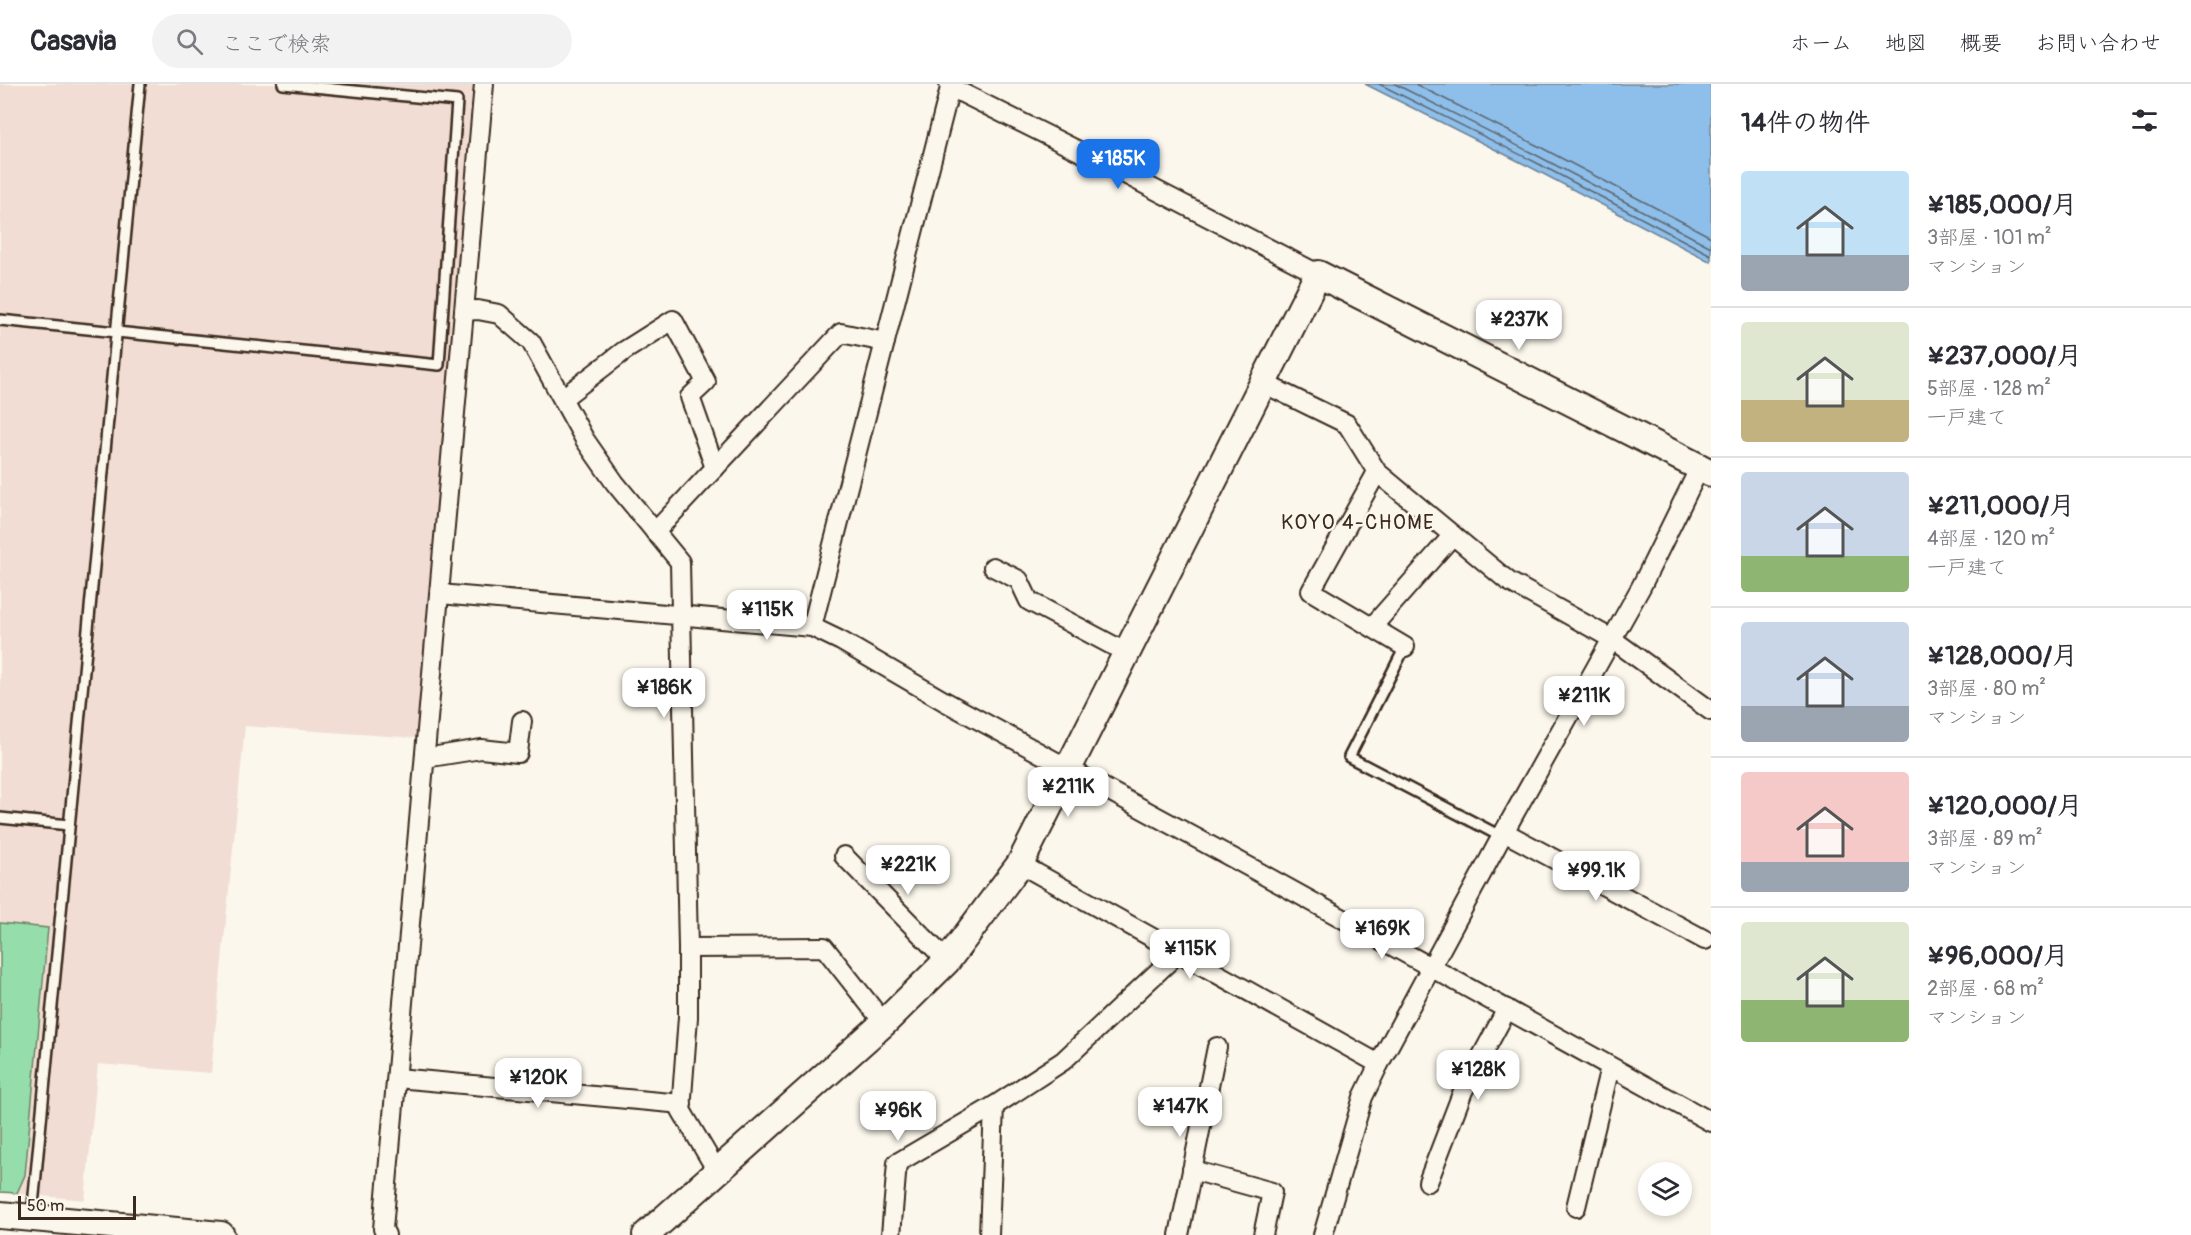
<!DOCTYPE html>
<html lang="ja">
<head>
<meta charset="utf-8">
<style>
  body { margin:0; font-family:Pangolin,"Klee One",sans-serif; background:#f2f2f3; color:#2b2b33; height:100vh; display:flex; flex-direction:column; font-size:22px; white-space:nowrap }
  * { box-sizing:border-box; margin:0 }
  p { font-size:20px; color:#7c7c81 }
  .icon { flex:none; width:33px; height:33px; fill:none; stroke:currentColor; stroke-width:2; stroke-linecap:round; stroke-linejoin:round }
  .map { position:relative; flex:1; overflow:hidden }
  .side { display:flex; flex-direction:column; background:#fff; width:480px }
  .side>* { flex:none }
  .fabs { position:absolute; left:1638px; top:1078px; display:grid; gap:12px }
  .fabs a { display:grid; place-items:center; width:54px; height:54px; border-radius:50%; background:#fff; box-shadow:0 3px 9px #0003; font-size:30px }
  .scale { position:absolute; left:18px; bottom:15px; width:118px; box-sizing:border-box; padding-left:6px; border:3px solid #3b2a1e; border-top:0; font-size:16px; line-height:21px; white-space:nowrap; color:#3b2a1e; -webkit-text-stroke:4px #fbf7ec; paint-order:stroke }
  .price { position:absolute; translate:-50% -51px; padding:0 14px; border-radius:12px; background:#fff; color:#222; font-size:20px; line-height:39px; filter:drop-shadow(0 2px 3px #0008) }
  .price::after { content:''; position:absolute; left:50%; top:36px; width:18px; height:14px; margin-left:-9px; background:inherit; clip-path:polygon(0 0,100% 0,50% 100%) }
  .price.active { background:#1a73e8; color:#fff }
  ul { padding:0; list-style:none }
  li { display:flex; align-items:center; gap:18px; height:150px; padding:0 30px }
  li+li { border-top:2px solid #e1e1e2 }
  li span { display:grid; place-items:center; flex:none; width:168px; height:120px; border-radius:6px; color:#555 }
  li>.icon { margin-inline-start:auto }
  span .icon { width:72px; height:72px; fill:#fffc; stroke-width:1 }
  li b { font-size:26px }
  h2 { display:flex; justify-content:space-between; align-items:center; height:72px; padding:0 30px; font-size:26px }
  header { display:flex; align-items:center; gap:36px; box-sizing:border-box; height:84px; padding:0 30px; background:#fff; border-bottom:2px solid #e1e1e2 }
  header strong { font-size:28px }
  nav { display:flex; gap:33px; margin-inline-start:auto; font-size:21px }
  .search { width:420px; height:54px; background:#f2f2f3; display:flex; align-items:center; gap:15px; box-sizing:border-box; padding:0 21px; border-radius:33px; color:#7c7c81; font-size:22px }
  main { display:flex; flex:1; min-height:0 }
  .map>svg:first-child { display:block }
</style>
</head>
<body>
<header>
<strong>Casavia</strong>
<div class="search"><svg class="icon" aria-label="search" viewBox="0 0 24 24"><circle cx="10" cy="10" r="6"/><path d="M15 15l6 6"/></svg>ここで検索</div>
<nav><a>ホーム</a><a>地図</a><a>概要</a><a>お問い合わせ</a></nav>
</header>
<main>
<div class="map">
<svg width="1711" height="1151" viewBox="0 0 1711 1151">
  <rect width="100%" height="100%" fill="#fbf7ec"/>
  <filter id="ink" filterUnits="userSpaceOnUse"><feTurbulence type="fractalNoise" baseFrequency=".0167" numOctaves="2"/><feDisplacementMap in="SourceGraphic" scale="12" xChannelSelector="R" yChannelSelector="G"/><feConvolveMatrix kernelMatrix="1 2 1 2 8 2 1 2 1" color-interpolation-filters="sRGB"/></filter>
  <g filter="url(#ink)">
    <!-- built -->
    <polygon fill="#f1ddd3" points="0,0 473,0 417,654 245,642 211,989 98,980 85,1116 0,1108"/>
    <!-- green -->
    <polygon fill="#95ddab" stroke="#688464" stroke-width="1.5" points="0,839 48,844 25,1091 17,1109 0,1108"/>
    <!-- water -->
    <polygon fill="#8ebfea" stroke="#6d8398" stroke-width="1.5" points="1365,0 1711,0 1711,178 1532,84"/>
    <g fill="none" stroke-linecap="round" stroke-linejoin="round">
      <!-- shore -->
      <g stroke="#5c6670" stroke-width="1.5">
        <polyline points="1379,0 1535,78 1711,171"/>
        <polyline points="1395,0 1538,72 1711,163"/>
        <polyline points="1415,0 1542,64 1711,153"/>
      </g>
      <defs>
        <g id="lane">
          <polyline points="0,236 439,281 457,17 283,0"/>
          <polyline points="1405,563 1349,673 1502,753"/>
          <polyline points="0,734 69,741"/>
          <polyline points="32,1132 140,0"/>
        </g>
        <g id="street">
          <polyline points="949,0 950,3 1117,86 1318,190"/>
          <polyline points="464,227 478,226 499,230 531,258 585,356 615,399 680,478 688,864 688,933 681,1026 717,1087"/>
          <polyline points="1263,299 1347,340 1377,388 1508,497 1612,555 1711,627"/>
          <polyline points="563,314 624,267 673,236 706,298 690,313 715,384"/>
          <polyline points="1377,388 1311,507 1405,563"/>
          <polyline points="655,448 841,249 885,258"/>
          <polyline points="993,483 1019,496 1029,517 1127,569"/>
          <polyline points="440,510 812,543 841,557 944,617 1253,785 1711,1038"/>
          <polyline points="812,543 951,0"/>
          <polyline points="1372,543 1453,451"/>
          <polyline points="425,674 481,665 518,669 522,637"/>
          <polyline points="1504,748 1705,856"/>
          <polyline points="844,772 947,877"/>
          <polyline points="1020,780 1379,980"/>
          <polyline points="688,864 824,863 884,939"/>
          <polyline points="397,994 682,1020"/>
          <polyline points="1192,1086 1272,1108 1263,1151"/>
          <polyline points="1428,1098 1463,1007 1507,925"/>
          <polyline points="1576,1123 1610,983"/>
          <polyline points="386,1151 383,1145 484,0"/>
          <polyline points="891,1151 897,1079 994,1022"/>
          <polyline points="989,1151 994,1022 1063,977 1178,869"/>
          <polyline points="1179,1151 1217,963"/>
          <polyline points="1323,1151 1363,1013 1379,980 1504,748 1641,503 1700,383"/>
        </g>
        <g id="secondary">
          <polyline points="0,1131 221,1151"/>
          <polyline points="646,1151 884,939 947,877 1020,780 1318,190 1711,389"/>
        </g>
      </defs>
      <!-- lane casing -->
      <use href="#lane" stroke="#3b2a1e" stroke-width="14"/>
      <!-- street casing -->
      <use href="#street" stroke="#3b2a1e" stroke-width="22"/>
      <!-- secondary casing -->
      <use href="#secondary" stroke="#3b2a1e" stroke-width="30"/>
      <!-- lane -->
      <use href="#lane" stroke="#fbf7ec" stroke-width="9"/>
      <!-- street -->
      <use href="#street" stroke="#fbf7ec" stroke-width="18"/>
      <!-- secondary -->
      <use href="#secondary" stroke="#fbf7ec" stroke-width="26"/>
    </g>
  </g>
  <g text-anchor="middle" stroke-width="5" stroke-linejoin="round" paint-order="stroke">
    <!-- neighbourhood labels -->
    <g font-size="20" letter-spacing="1.5" fill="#3b2a1e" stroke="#fbf7ec">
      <text x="1358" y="445">KOYO 4-CHOME</text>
    </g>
  </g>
</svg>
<div class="fabs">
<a><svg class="icon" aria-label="layers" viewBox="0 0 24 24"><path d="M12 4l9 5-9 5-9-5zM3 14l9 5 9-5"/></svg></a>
</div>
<div class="scale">50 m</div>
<b class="price active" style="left:1118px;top:106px">¥185K</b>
<b class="price" style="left:1519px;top:267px">¥237K</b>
<b class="price" style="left:767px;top:557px">¥115K</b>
<b class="price" style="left:664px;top:635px">¥186K</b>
<b class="price" style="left:1584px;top:643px">¥211K</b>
<b class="price" style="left:1068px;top:734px">¥211K</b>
<b class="price" style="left:908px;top:812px">¥221K</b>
<b class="price" style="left:1596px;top:818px">¥99.1K</b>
<b class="price" style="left:1382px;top:876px">¥169K</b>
<b class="price" style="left:1190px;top:896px">¥115K</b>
<b class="price" style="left:1478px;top:1017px">¥128K</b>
<b class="price" style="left:538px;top:1025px">¥120K</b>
<b class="price" style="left:1180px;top:1054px">¥147K</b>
<b class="price" style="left:898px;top:1058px">¥96K</b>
</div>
<section class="side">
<h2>14件の物件<svg class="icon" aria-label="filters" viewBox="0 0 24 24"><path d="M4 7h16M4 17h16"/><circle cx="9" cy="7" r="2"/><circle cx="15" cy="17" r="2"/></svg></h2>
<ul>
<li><span style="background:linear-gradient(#bfe0f5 70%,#9aa5b1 0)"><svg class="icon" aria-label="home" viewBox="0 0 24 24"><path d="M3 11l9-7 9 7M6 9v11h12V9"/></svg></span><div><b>¥185,000/月</b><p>3部屋 · 101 m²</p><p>マンション</p></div></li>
<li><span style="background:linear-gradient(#dfe7d0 65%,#c2b280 0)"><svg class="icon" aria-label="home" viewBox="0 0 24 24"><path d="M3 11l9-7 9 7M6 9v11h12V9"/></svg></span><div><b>¥237,000/月</b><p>5部屋 · 128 m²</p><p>一戸建て</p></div></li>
<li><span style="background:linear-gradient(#c9d6e8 70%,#8fb573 0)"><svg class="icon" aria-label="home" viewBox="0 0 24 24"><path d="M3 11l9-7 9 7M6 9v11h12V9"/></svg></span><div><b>¥211,000/月</b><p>4部屋 · 120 m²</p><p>一戸建て</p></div></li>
<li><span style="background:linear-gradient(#c9d6e8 70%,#9aa5b1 0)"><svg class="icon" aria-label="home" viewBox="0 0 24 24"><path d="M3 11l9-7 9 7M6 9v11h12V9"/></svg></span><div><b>¥128,000/月</b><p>3部屋 · 80 m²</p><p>マンション</p></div></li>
<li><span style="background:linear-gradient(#f6c9c9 75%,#9aa5b1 0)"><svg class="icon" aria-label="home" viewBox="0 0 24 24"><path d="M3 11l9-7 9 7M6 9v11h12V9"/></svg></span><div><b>¥120,000/月</b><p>3部屋 · 89 m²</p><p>マンション</p></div></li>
<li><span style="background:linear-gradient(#dfe7d0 65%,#8fb573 0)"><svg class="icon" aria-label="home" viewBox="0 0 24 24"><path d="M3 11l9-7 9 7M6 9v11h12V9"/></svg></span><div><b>¥96,000/月</b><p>2部屋 · 68 m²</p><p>マンション</p></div></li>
</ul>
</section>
</main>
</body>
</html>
